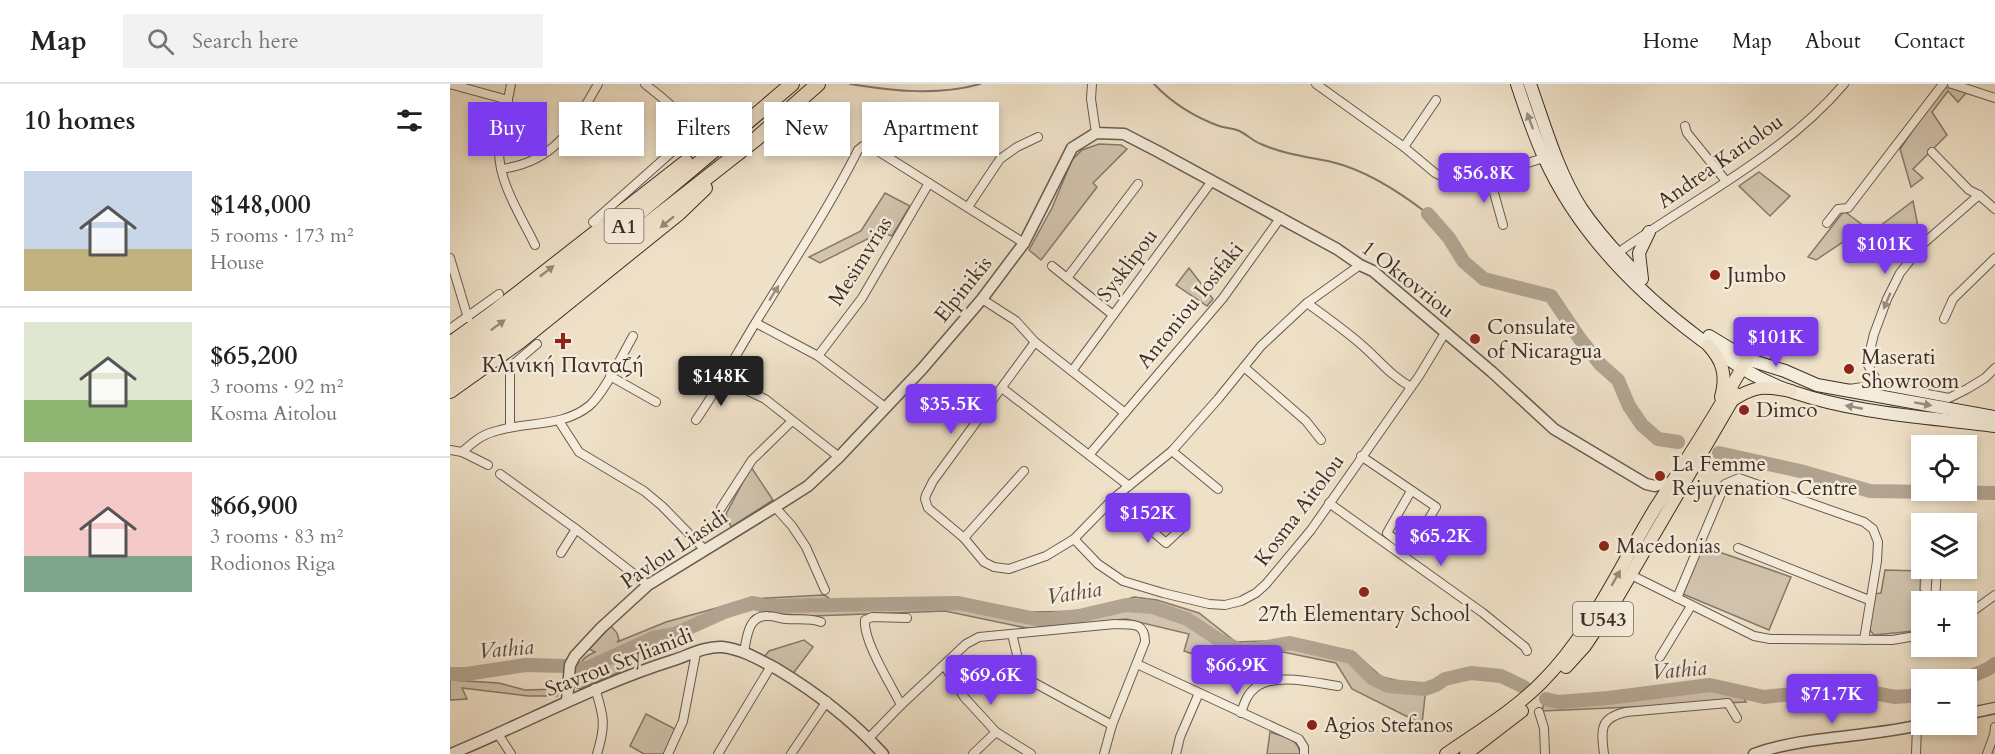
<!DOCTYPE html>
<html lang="en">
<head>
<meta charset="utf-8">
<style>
  body { margin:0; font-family:Cardo,serif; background:#f2f2f2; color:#222; height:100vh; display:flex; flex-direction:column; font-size:22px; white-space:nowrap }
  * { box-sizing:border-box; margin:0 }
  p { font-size:20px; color:#767676 }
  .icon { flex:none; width:33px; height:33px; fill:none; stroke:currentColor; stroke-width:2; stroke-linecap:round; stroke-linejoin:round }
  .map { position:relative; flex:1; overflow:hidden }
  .side { display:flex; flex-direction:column; background:#fff; width:450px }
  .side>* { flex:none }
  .top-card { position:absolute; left:18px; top:18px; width:570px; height:54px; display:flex; gap:12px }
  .controls { position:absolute; left:1461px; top:351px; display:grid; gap:12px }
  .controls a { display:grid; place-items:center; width:66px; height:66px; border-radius:0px; background:#fff; box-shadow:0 3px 9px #0003; font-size:30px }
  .price { position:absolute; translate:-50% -51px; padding:0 14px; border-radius:6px; background:#7c3aed; color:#fff; font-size:20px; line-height:39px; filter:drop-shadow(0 2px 3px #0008) }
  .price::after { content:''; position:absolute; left:50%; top:36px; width:18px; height:14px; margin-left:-9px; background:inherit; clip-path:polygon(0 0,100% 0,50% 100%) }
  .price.current { background:#222; color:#fff }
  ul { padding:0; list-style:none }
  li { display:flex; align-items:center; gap:18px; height:150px; padding:0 24px }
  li+li { border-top:2px solid #e0e0e0 }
  li span { display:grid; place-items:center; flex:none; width:168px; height:120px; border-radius:0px; color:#555 }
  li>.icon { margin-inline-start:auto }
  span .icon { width:72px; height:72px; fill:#fffc; stroke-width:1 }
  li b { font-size:26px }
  h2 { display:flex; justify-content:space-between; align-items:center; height:72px; padding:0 24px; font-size:26px }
  .chip { padding:0 21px; border-radius:0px; background:#fff; box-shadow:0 3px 9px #0003; font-size:21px; line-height:54px }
  .chip.current { background:#7c3aed; color:#fff }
  header { display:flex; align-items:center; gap:36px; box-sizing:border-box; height:84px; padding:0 30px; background:#fff; border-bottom:2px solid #e0e0e0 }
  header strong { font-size:28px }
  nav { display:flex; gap:33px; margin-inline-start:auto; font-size:21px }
  .search { width:420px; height:54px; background:#f2f2f2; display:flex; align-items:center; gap:15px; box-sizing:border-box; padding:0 21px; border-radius:0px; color:#767676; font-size:22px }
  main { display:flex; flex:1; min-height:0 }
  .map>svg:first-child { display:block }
</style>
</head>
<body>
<header>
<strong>Map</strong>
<div class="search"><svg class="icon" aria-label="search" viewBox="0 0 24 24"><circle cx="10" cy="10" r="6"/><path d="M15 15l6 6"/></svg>Search here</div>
<nav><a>Home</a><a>Map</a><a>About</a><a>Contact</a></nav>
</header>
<main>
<section class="side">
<h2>10 homes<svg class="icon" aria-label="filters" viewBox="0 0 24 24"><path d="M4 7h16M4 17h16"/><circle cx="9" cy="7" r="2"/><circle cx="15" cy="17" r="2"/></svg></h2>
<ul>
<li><span style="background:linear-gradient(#c9d6e8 65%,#c2b280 0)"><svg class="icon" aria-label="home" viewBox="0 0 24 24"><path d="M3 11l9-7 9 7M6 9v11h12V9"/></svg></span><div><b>$148,000</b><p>5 rooms · 173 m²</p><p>House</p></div></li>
<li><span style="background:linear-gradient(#dfe7d0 65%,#8fb573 0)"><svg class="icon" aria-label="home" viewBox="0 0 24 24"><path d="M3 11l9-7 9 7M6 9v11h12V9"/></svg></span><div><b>$65,200</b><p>3 rooms · 92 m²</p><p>Kosma Aitolou</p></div></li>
<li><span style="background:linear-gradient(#f6c9c9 70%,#7fa58c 0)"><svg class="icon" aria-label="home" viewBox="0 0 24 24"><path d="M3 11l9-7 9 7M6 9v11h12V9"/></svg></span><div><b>$66,900</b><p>3 rooms · 83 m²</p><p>Rodionos Riga</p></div></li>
</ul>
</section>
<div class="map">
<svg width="1545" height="670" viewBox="0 0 1545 670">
  <rect width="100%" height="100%" fill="#efe1c8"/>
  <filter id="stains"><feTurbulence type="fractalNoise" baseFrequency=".00333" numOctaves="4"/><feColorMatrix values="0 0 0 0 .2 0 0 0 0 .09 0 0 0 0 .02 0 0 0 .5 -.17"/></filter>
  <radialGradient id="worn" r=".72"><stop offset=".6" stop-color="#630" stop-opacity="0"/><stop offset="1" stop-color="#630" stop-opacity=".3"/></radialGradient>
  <!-- green -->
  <g fill="#d1c3ad" stroke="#87786a" stroke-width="1.5">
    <polygon points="1492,4 1508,4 1519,8 1515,10 1508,18 1498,7 1482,28 1497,51 1463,85 1473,94 1461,103 1450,65"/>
    <polygon points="649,60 671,61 677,65 643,99 647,103 591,176 579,166 602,124 622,76 632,66"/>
    <polygon points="1309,88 1340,112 1320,132 1289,102"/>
    <polygon points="435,109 460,122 442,152 431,148 370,179 359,173 411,147"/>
    <polygon points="1463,117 1469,148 1453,162 1420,152 1411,146 1366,176 1358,173 1394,127 1422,148"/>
    <polygon points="739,184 763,215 757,222 726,201"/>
    <polygon points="301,383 323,416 281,443 276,430"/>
    <polygon points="1252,462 1341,493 1319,546 1233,510"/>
    <polygon points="1435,486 1471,487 1470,506 1476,510 1477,517 1472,518 1471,543 1464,547 1424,551 1418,544 1424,510 1431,509"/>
    <path d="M374 511 382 516 494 514 579 528 641 527 684 513 707 516 749 529 786 558 841 556 902 567 932 593 976 603 972 640 902 605 886 579 833 568 804 576 783 578 781 583 734 567 739 550 676 535 581 545 495 527 363 532 316 529 300 523 209 560 173 578 170 588 130 605 123 602C127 585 128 575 145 568L139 565 161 542 167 549 169 556 167 558 216 538 299 515Z"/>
    <polygon points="354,556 363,563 342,591 313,574 319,567"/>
    <polygon points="0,596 49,599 75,606 109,605 107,612 78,612 12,604 17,615 0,616"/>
    <polygon points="1259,604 1291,611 1296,618 1092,627 1094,619"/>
    <polygon points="196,630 227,646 215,670 194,670 180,662"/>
    <path d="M820 648C833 653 849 654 850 670H817Z"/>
  </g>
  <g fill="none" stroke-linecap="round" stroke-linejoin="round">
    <!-- stream -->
    <g stroke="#837567" stroke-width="2">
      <path d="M400 0C443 7 488 12 530 0"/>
      <path d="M704 0C722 19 745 33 769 42 775 44 781 44 787 46 796 49 802 57 811 60 833 70 858 73 882 78 915 86 951 109 978 130"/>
    </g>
    <!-- river -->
    <g stroke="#b2a491" stroke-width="14">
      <polyline points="978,130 999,154 1014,178 1034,195 1101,212 1130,255 1151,281 1168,296 1179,322 1192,341 1208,355 1228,358"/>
      <polyline points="1269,369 1350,387 1420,407 1545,409"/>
      <polyline points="130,584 137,584 203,554 225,550 274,528 303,519 316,522 508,519 591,536 629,532 676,521 702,523 737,535 769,556 793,567 840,559 901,573 922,594 938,602 975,605 986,601 995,595 1021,589 1051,592 1074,603"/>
      <polyline points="0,590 16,590 76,581 116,582"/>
      <polyline points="1512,596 1538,585 1545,580"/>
      <polyline points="1096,615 1108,618 1158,614 1260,601 1314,613 1398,604 1445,613 1472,611"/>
    </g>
    <defs>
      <g id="minor">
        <polyline points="0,0 58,16"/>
        <path d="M61 0C58 20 49 45 49 65 48 98 71 132 85 161"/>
        <polyline points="642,0 641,15 646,49"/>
        <polyline points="866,0 954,63 985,89 997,95 1011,98 1039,91 1097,73"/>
        <polyline points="1502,0 1545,14"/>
        <polyline points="1235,42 1237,49 1276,97"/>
        <polyline points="954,63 986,16"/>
        <polyline points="1482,68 1519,106 1529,111 1545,125"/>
        <path d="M51 85C105 78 123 44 148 0"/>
        <polyline points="1039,91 1053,141"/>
        <polyline points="518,123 550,75 567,63 588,53"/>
        <path d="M143 138 233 58C240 30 214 16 195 0"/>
        <polyline points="1377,139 1388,125 1398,124 1493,0"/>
        <path d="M1165 171C1241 116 1332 73 1394 0"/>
        <polyline points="0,174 18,234"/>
        <polyline points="602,182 663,231"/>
        <polyline points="617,194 688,100"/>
        <polyline points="532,215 566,237 585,258 675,329"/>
        <path d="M857 219C876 233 896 247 914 263 931 278 940 291 961 303"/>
        <polyline points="1494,235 1503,215 1545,174"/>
        <polyline points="306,239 368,272 435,323"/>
        <polyline points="0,245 49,210"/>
        <polyline points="585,258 483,397 476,411 475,415 478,424 514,454 534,478 544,483 559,485 596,472 624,455 664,414 722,367 768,315 811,262 857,219 910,181"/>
        <polyline points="368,272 412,214 479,99"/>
        <polyline points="794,283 856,337 871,356"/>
        <polyline points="622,287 762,97"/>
        <polyline points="160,292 206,318"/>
        <polyline points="273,295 315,315 389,373"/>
        <polyline points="1429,301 1417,279 1424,250 1437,215 1450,189 1474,159 1529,111"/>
        <polyline points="552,304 679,402"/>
        <polyline points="1398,305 1429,301 1499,314 1517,305 1535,294 1545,284"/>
        <path d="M246 336C269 303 288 267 309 233 343 178 379 124 408 66L413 62H420L574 159"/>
        <polyline points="109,337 129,368 194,407 212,422 254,465"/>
        <polyline points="60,343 60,283 87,260"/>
        <polyline points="0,366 12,368 38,381"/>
        <polyline points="722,367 768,405"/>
        <path d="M12 368C21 360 31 351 43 348 74 337 112 344 139 322 153 311 173 270 183 252"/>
        <polyline points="639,371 773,214 831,133"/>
        <polyline points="911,372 986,423 964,459 957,465 937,449 961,407"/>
        <polyline points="50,390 126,445 198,501"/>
        <polyline points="664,414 716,459 733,443"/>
        <polyline points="879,419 1033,529 1075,563 1077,567"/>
        <polyline points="325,423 342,442 356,463 375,506"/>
        <polyline points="271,424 302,376 342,337"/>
        <polyline points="514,454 574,387"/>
        <polyline points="624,455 648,480 673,497 713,509 759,520 775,521 791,517 806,509 816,500 861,446 969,292 995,249"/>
        <polyline points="1288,464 1419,516"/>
        <polyline points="111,469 126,445"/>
        <polyline points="1181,491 1304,552 1320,555 1442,556 1472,551"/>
        <polyline points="1227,514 1275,400 1289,394 1414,438 1423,445 1428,458 1427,477 1414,556"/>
        <polyline points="1485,518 1487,484"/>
        <polyline points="1516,532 1545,511"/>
        <polyline points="562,550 570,583 581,597 662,641"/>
        <path d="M294 568C297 553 298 531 318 532 325 532 331 535 337 535 349 536 360 534 371 538"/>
        <polyline points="1210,573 1241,522"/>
        <polyline points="687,580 849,655 854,663 854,670"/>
        <polyline points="494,581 514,613 546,648 581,670"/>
        <path d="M145 604C154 633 156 641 147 670"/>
        <path d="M451 621C441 601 413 557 415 536L422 533 457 534"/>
        <polyline points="1089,628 1094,644 1095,670"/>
        <path d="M791 629C794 620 797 610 805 604 824 588 866 599 888 602"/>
        <polyline points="48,650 61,670"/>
        <path d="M419 654 451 621 516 560 529 553 665 540C681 541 695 537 695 558L662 641 654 670"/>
        <polyline points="218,670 233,637 246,569"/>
        <polyline points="268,670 321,582"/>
        <polyline points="341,670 377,617"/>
        <polyline points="523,670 546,648"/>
        <polyline points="726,670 730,653 749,609"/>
        <path d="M1154 670C1151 646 1149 634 1176 628L1278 619 1287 634"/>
        <polyline points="1466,670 1467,642"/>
        <polyline points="1537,670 1544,651 1545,643"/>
      </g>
      <g id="tertiary">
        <polyline points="117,617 120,581 125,572 151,544 198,501 325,423 358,402 389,373 472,285 532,215 574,159 622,64 646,49 674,50 707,67 887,165 910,181 923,187 1042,288 1104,345 1196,400 1205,402 1225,397"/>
        <polyline points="1516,630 1545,624"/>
        <path d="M1 670C76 639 147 600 224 576 239 571 256 562 272 563 292 565 310 576 327 585 367 609 402 636 433 670"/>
        <path d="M1304 670C1357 651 1419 654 1474 640"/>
      </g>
      <g id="secondary">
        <path d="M1067 0C1075 24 1083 49 1094 73 1127 147 1185 206 1249 254 1280 277 1306 296 1343 308 1408 330 1477 333 1545 342"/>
        <path d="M1080 0C1095 42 1107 86 1131 124 1148 149 1170 173 1191 194"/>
        <polyline points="1192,195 1189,169 1199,148"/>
        <polyline points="1259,252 1297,275 1335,287 1367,301 1545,333"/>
      </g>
      <g id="primary">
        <path d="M1258 261C1273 277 1277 292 1271 313"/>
        <path d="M1281 317C1306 301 1313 302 1341 307"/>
        <polyline points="1116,583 1135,562 1167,514 1286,310"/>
        <path d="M996 670C1029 647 1063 627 1091 599 1142 548 1169 483 1206 423 1237 375 1269 326 1297 275"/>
        <polyline points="1016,670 1072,627"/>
      </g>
      <g id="trunk">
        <polyline points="0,260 44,228 236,78"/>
        <path d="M0 275C119 190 231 95 342 0"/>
        <polyline points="0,291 61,247 306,55 368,0"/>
        <polyline points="0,307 69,258 229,129 255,104"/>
      </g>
    </defs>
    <!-- minor casing -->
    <use href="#minor" stroke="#6a5b4f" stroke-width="10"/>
    <!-- tertiary casing -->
    <use href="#tertiary" stroke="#6a5b4f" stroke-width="13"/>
    <!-- secondary casing -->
    <use href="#secondary" stroke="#3d2e27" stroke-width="14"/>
    <!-- primary casing -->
    <use href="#primary" stroke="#3d2e27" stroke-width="14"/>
    <!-- trunk casing -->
    <use href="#trunk" stroke="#3d2e27" stroke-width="16"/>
    <!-- minor -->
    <use href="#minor" stroke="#f5ecdb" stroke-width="8"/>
    <!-- tertiary -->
    <use href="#tertiary" stroke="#f5ecdb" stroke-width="10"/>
    <!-- secondary -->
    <use href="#secondary" stroke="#f5ecdb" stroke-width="12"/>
    <!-- primary -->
    <use href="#primary" stroke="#efe1c8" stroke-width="12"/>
    <!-- trunk -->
    <use href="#trunk" stroke="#efe1c8" stroke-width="14"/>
  </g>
  <!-- one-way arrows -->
  <defs><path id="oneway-solid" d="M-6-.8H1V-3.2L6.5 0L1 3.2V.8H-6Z" transform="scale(1.5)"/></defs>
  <g fill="#998d81">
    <use href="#oneway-solid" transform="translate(1080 37) rotate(-110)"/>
    <use href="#oneway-solid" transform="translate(324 209) rotate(-58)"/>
    <use href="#oneway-solid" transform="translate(1437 217) rotate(113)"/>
    <use href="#oneway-solid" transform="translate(1473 320) rotate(10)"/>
    <use href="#oneway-solid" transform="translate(1404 323) rotate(-169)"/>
  </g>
  <g fill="#968878">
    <use href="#oneway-solid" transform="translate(217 138) rotate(141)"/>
    <use href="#oneway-solid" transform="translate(97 187) rotate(-38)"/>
    <use href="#oneway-solid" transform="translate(48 241) rotate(-36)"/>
    <use href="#oneway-solid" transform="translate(1166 494) rotate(-60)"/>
  </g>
  <!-- markers -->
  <g fill="#8f2418" stroke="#f5ecdb" stroke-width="2">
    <circle cx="1265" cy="191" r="6"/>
    <circle cx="1025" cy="255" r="6"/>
    <path d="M110 248h6v6h6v6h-6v6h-6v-6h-6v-6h6z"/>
    <circle cx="1399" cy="285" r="6"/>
    <circle cx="1294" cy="326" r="6"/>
    <circle cx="1210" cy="392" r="6"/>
    <circle cx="1154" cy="462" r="6"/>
    <circle cx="914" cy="508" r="6"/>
    <circle cx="862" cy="641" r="6"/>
  </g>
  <g text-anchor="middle" stroke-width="5" stroke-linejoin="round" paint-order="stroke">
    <!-- shield labels -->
    <g fill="#f5ecdb" stroke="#74675d" stroke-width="1.5">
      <rect x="154.5" y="125" width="39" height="34" rx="4.5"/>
      <rect x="1123" y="518" width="60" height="34" rx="4.5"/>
    </g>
    <g font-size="20" font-weight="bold" fill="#3d2e27">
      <text x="174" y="149">A1</text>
      <text x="1153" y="542">U543</text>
    </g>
    <!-- street labels -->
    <g font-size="21" fill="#3d2e27" stroke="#f5ecdb">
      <text transform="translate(1270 77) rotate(-35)" y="7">Andrea Kariolou</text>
      <text transform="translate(410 177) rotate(-58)" y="7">Mesimvrias</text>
      <text transform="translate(677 181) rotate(-53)" y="7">Sysklipou</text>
      <text transform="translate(958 195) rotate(38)" y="7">1 Oktovriou</text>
      <text transform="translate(513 205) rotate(-51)" y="7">Elpinikis</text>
      <text transform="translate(740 221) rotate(-51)" y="7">Antoniou Iosifaki</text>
      <text transform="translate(849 426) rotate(-53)" y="7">Kosma Aitolou</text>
      <text transform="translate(224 465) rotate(-34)" y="7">Pavlou Liasidi</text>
      <text transform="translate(169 578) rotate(-21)" y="7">Stavrou Stylianidi</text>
    </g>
    <!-- poi labels -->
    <g font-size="21" fill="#3d2e27" stroke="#f5ecdb" text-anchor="start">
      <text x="1277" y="198">Jumbo</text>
      <text x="1037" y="250">Consulate<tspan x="1037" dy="24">of Nicaragua</tspan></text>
      <text x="1411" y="280">Maserati<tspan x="1411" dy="24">Showroom</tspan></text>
      <text x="113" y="288" text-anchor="middle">Κλινική Πανταζή</text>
      <text x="1306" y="333">Dimco</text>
      <text x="1222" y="387">La Femme<tspan x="1222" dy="24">Rejuvenation Centre</tspan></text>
      <text x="1166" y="469">Macedonias</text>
      <text x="914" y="537" text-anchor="middle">27th Elementary School</text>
      <text x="874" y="648">Agios Stefanos</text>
    </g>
    <!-- water labels -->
    <g font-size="22" font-style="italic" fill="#5a4c42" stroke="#f5ecdb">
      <text transform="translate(624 508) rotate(-9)" y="8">Vathia</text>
      <text transform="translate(56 564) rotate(-5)" y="8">Vathia</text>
      <text transform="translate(1229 585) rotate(-5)" y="8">Vathia</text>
    </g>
  </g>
  <rect width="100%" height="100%" filter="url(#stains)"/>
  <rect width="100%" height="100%" fill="url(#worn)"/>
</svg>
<div class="controls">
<a><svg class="icon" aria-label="locate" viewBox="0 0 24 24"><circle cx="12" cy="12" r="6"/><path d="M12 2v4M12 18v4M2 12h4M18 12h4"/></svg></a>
<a><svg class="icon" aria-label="layers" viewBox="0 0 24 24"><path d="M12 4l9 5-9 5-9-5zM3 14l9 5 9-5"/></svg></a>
<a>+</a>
<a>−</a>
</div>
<b class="price" style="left:1034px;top:120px">$56.8K</b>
<b class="price" style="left:1435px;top:191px">$101K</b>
<b class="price" style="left:1326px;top:284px">$101K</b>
<b class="price current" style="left:271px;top:323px">$148K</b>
<b class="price" style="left:501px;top:351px">$35.5K</b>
<b class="price" style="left:698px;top:460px">$152K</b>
<b class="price" style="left:991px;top:483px">$65.2K</b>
<b class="price" style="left:787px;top:612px">$66.9K</b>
<b class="price" style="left:541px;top:622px">$69.6K</b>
<b class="price" style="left:1382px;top:641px">$71.7K</b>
<div class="top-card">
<a class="chip current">Buy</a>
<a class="chip">Rent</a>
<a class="chip">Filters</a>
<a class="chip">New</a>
<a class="chip">Apartment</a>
</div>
</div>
</main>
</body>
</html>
